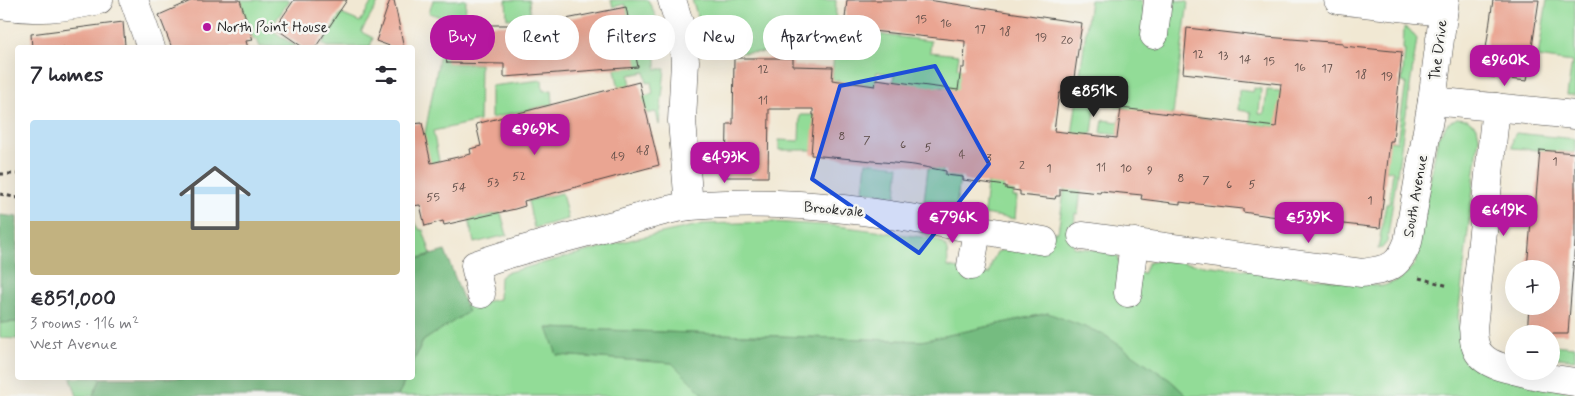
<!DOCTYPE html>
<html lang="en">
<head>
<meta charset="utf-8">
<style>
  body { margin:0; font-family:Mynerve,sans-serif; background:#f2f2f3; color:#2b2b33; height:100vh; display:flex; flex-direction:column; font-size:19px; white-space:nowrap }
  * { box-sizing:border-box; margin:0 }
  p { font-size:16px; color:#7c7c81 }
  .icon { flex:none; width:28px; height:28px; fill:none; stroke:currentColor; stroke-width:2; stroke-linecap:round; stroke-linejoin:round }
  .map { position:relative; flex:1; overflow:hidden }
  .panel { position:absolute; left:15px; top:45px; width:400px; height:335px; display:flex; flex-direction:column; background:#fff; border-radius:5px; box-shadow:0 5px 20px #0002 }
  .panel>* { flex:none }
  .hud { position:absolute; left:430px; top:15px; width:475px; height:45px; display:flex; gap:10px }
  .controls { position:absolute; left:1505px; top:260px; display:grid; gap:10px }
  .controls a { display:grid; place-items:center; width:55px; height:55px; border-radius:50%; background:#fff; box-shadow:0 5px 20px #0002; font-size:25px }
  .price { position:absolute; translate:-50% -42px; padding:0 11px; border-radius:10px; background:#b5179e; color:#fff; font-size:16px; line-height:32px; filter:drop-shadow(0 1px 2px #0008) }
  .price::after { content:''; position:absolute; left:50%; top:30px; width:15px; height:11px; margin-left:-8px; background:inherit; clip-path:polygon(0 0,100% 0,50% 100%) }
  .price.on { background:#222; color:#fff }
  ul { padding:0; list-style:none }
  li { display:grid; align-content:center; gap:10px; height:265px; padding:0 15px }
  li+li { border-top:1px solid #e1e1e2 }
  li span { display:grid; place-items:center; height:155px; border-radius:5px; color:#555 }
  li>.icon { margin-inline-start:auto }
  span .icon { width:90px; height:90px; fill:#fffc; stroke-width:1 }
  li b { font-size:21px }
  h2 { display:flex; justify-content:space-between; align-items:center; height:60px; padding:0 15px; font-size:21px }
  .tag { padding:0 18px; border-radius:22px; background:#fff; box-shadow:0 5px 20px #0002; font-size:18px; line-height:45px }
  .tag.on { background:#b5179e; color:#fff }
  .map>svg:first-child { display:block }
</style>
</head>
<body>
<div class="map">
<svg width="1575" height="396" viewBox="0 0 1575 396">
  <rect width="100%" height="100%" fill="#f6f6f2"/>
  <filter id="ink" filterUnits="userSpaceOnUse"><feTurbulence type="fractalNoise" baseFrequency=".02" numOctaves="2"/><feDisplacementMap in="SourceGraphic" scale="10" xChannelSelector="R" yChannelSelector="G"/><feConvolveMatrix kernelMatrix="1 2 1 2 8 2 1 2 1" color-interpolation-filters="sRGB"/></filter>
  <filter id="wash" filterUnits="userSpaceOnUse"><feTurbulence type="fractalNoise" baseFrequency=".0096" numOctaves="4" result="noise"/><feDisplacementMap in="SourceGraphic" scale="20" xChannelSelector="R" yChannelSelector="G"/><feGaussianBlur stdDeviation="1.12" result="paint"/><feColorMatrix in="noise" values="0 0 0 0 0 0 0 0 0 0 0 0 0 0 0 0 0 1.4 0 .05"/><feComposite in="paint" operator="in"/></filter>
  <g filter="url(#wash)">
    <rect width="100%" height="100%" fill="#f1e8d3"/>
    <!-- green -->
    <g fill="#92dc97" stroke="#5e8461" fill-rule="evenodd">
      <polygon points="240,0 290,0 270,29 297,47 260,47 257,39 253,40"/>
      <polygon points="373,0 380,0 361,32 373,38 370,47 327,47 322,44 341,14 360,22"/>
      <polygon points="433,0 466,0 465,21 447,19 429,13"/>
      <polygon points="506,0 529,0 530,17 507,19"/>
      <path d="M611 0H648L664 34 665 55H656V69H665L659 125 656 112 622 118 619 89 611 50 634 44 625 4 613 7ZM645 72 647 83 651 82 653 94 639 97 631 86 629 75Z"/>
      <polygon points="692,0 836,0 835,37 852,38 852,44 866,45 868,33 931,41 930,52 959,55 957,68 987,72 950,98 952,89 941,87 939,96 893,82 894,75 877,72 875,86 832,80 834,52 706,53 703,32"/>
      <polygon points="1090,0 1142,0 1144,12 1170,8 1174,0 1188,2 1173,114 1171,114 1185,128 1187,116 1213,119 1212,129 1168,140 1101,133 1103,120 1119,122 1120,115 1130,117 1131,109 1096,104 1092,133 1089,134 1086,159 1069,158"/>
      <polygon points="1547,0 1575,0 1575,95 1567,95 1572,62 1538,57"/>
      <polygon points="1404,27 1409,29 1417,39 1387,242 1382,248 1378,249 1386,204 1389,204 1393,171 1371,169 1275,127 1250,124 1251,112 1238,110 1239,90 1253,92 1254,88 1261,89 1259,114 1264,114 1267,90 1281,91 1381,140 1397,142 1406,83 1402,82 1405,50 1403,49"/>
      <polygon points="440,53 454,55 454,63 480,64 479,121 433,131 439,161 413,168 413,136 425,133"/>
      <polygon points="542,80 543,91 552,90 553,104 491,118 491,86"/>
      <polygon points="800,115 828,115 824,150 779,150 779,140 799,141"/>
      <path d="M1457 118 1467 119 1477 127 1479 137 1458 317 1462 352 1485 373 1575 393V396H1187L1170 380 1048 313 922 341 548 328 557 355 673 363 705 396H398L406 378H412L413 363 423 341 467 312 465 305 499 299 500 277 505 273 634 239 703 224 773 222 838 226 929 238C950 243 947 248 948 267L989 274 992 262 997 252 1007 249 1021 248 1054 232H1058L1066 179 1082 181 1078 214 1075 213 1073 247 1112 252 1118 256 1119 262 1143 274 1148 263 1160 260 1383 286 1399 280 1415 264 1438 137 1447 124Z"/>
      <polygon points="1516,133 1575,139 1575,153 1512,148 1513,138"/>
      <polygon points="866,162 899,166 896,196 863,191"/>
      <polygon points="928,168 943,170 943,176 960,178 956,207 924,201"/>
      <polygon points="987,183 1004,184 1003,190 1014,192 1013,197 1017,197 1015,219 984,214"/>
      <polygon points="562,193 568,219 534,228 528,201"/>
      <polygon points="501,213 507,235 474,243 469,219"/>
      <polygon points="412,218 420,230 423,230 431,254 413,260"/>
      <polygon points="17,322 17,339 0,338 0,323"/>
      <polygon points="1551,345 1575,347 1575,360 1551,357"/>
      <polygon points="71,378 101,378 93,396 77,396"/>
    </g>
    <!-- forest -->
    <g fill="#75bc80" stroke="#507456">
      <polygon points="0,215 17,217 17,322 0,323"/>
      <polygon points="445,251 468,312 423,341 413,363 413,260"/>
      <polygon points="1048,313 1103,334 1170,380 1187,396 705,396 672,363 557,355 547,328 922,341"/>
      <polygon points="101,378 406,378 398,396 93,396"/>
    </g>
    <g id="blocks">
      <!-- building -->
      <g fill="#eaa592">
        <polygon points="193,0 240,0 253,40 246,41 248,48 172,48 159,15"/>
        <polygon points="294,0 347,0 315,48 304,48 275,28"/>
        <polygon points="390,0 394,0 404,48 395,48 376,41"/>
        <polygon points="847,0 928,0 1082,23 1074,78 1059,94 1054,131 1117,138 1121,108 1276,127 1281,84 1183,73 1187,28 1266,37 1343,43 1343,46 1402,52 1393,141 1390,141 1380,228 1270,216 1243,212 1243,209 1180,202 1180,204 1141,199 1142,195 1101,191 1100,193 1060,189 1060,196 1056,196 1055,199 1020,195 1020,191 1006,189 1006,186 963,180 963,177 946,175 946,171 914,165 811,155 814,115 813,115 813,109 769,109 768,177 726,177 727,124 733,124 734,58 793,58 793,66 833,67 832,80 875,86 876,79 958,90 961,68 964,68 965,41 844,28"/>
        <polygon points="1493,0 1539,0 1527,81 1482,76"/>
        <polygon points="626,7 638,67 504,77 504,64 447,63 437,25 515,25 566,19"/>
        <polygon points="123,22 125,45 103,48 32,48 31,34"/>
        <polygon points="639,82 659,165 524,201 525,206 515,209 444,225 443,221 425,226 420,205 412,206 412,124 422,123 431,163 471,154 470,149 481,146 476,124"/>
        <polygon points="1540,150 1575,153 1575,242 1568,334 1527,334 1529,306 1551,306 1551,269 1527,269 1532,209 1535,210"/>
      </g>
    </g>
  </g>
  <g filter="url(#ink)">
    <use href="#blocks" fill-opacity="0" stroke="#494744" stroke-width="1"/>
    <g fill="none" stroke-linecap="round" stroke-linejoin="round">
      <defs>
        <g id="minor">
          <polyline points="134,0 151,48"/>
          <polyline points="672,0 682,32 685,61 682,121 689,206"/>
          <polyline points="1338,0 1443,12"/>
          <path d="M0 5C35 11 65 8 99 0"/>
          <polyline points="1154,35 1158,0"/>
          <polyline points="1432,101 1575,115"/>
          <path d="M1496 107 1473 328C1474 333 1473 339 1475 344 1479 362 1499 367 1514 370"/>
          <path d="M1082 236 1362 273C1389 269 1398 268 1408 242L1432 101 1445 0"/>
          <polyline points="971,266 977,230"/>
          <polyline points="1128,293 1134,242"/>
          <path d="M481 294 475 265C520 249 567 238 613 225 637 219 666 208 691 206 810 195 928 221 1044 241"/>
          <polyline points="1517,371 1542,377 1575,382"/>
        </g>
      </defs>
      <!-- minor casing -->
      <use href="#minor" stroke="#494744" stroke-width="29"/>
      <!-- path -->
      <g stroke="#494744" stroke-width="3" stroke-dasharray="4 4" stroke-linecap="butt">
        <polyline points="0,174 18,174"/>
        <polyline points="0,194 18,198"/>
        <polyline points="1419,278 1449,286"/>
      </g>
      <!-- minor -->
      <use href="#minor" stroke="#fff" stroke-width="28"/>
    </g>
  </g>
  <!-- marked area -->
  <path fill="#1d4ed8" fill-opacity="0.2" stroke="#1d4ed8" stroke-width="4" stroke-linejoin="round" d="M935 66 989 164 919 253 812 179 840 86Z"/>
  <!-- markers -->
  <circle fill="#b5179e" stroke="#f6f6f2" stroke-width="2" cx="207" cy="27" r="5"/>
  <g text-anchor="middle" stroke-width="5" stroke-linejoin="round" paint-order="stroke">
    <!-- number labels -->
    <g font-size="12" fill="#5b4a45">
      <text x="921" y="23">15</text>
      <text x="946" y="27">16</text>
      <text x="980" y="33">17</text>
      <text x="1005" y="35">18</text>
      <text x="1041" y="41">19</text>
      <text x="1067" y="44">20</text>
      <text x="1198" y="58">12</text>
      <text x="1223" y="59">13</text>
      <text x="1245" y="63">14</text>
      <text x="1269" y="65">15</text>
      <text x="1300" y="71">16</text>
      <text x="1327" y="72">17</text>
      <text x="763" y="73">12</text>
      <text x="1361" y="78">18</text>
      <text x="1387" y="80">19</text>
      <text x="763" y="104">11</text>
      <text x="842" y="140">8</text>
      <text x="867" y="144">7</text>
      <text x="903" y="148">6</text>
      <text x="928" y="151">5</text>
      <text x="643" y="154">48</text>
      <text x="962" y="158">4</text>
      <text x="618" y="160">49</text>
      <text x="989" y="162">3</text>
      <text x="1555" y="165">1</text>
      <text x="1022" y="169">2</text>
      <text x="1101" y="171">11</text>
      <text x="1049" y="172">1</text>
      <text x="1126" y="172">10</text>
      <text x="1150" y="174">9</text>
      <text x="519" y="180">52</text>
      <text x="1181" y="182">8</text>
      <text x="1206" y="184">7</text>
      <text x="493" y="186">53</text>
      <text x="1229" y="188">6</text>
      <text x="1252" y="188">5</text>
      <text x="459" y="191">54</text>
      <text x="433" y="201">55</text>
      <text x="1370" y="204">1</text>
    </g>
    <!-- poi labels -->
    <g font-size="15" fill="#2b2b2b" stroke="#f6f6f2" text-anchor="start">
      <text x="217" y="32">North Point House</text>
    </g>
    <!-- street labels -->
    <g font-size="15" fill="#2b2b2b" stroke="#f6f6f2">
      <text transform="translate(1438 50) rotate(-83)" y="5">The Drive</text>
      <text transform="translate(1415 196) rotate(-80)" y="5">South Avenue</text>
      <text transform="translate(834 209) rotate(5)" y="5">Brookvale</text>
    </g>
  </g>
</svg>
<div class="controls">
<a>+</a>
<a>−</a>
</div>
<b class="price" style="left:1505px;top:87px">€960K</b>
<b class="price on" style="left:1094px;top:118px">€851K</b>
<b class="price" style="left:535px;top:156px">€969K</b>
<b class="price" style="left:725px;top:184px">€493K</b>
<b class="price" style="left:1504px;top:237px">€619K</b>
<b class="price" style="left:953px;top:244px">€796K</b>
<b class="price" style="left:1309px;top:244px">€539K</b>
<div class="hud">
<a class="tag on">Buy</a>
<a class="tag">Rent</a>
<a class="tag">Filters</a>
<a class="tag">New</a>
<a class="tag">Apartment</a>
</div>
<section class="panel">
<h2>7 homes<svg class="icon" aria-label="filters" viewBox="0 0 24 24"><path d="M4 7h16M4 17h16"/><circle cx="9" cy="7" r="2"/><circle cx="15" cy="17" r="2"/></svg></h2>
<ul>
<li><span style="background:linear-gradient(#bfe0f5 65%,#c2b280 0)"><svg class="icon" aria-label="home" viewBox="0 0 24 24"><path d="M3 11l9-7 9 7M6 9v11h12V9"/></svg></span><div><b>€851,000</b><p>3 rooms · 116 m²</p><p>West Avenue</p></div></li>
</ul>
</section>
</div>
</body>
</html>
